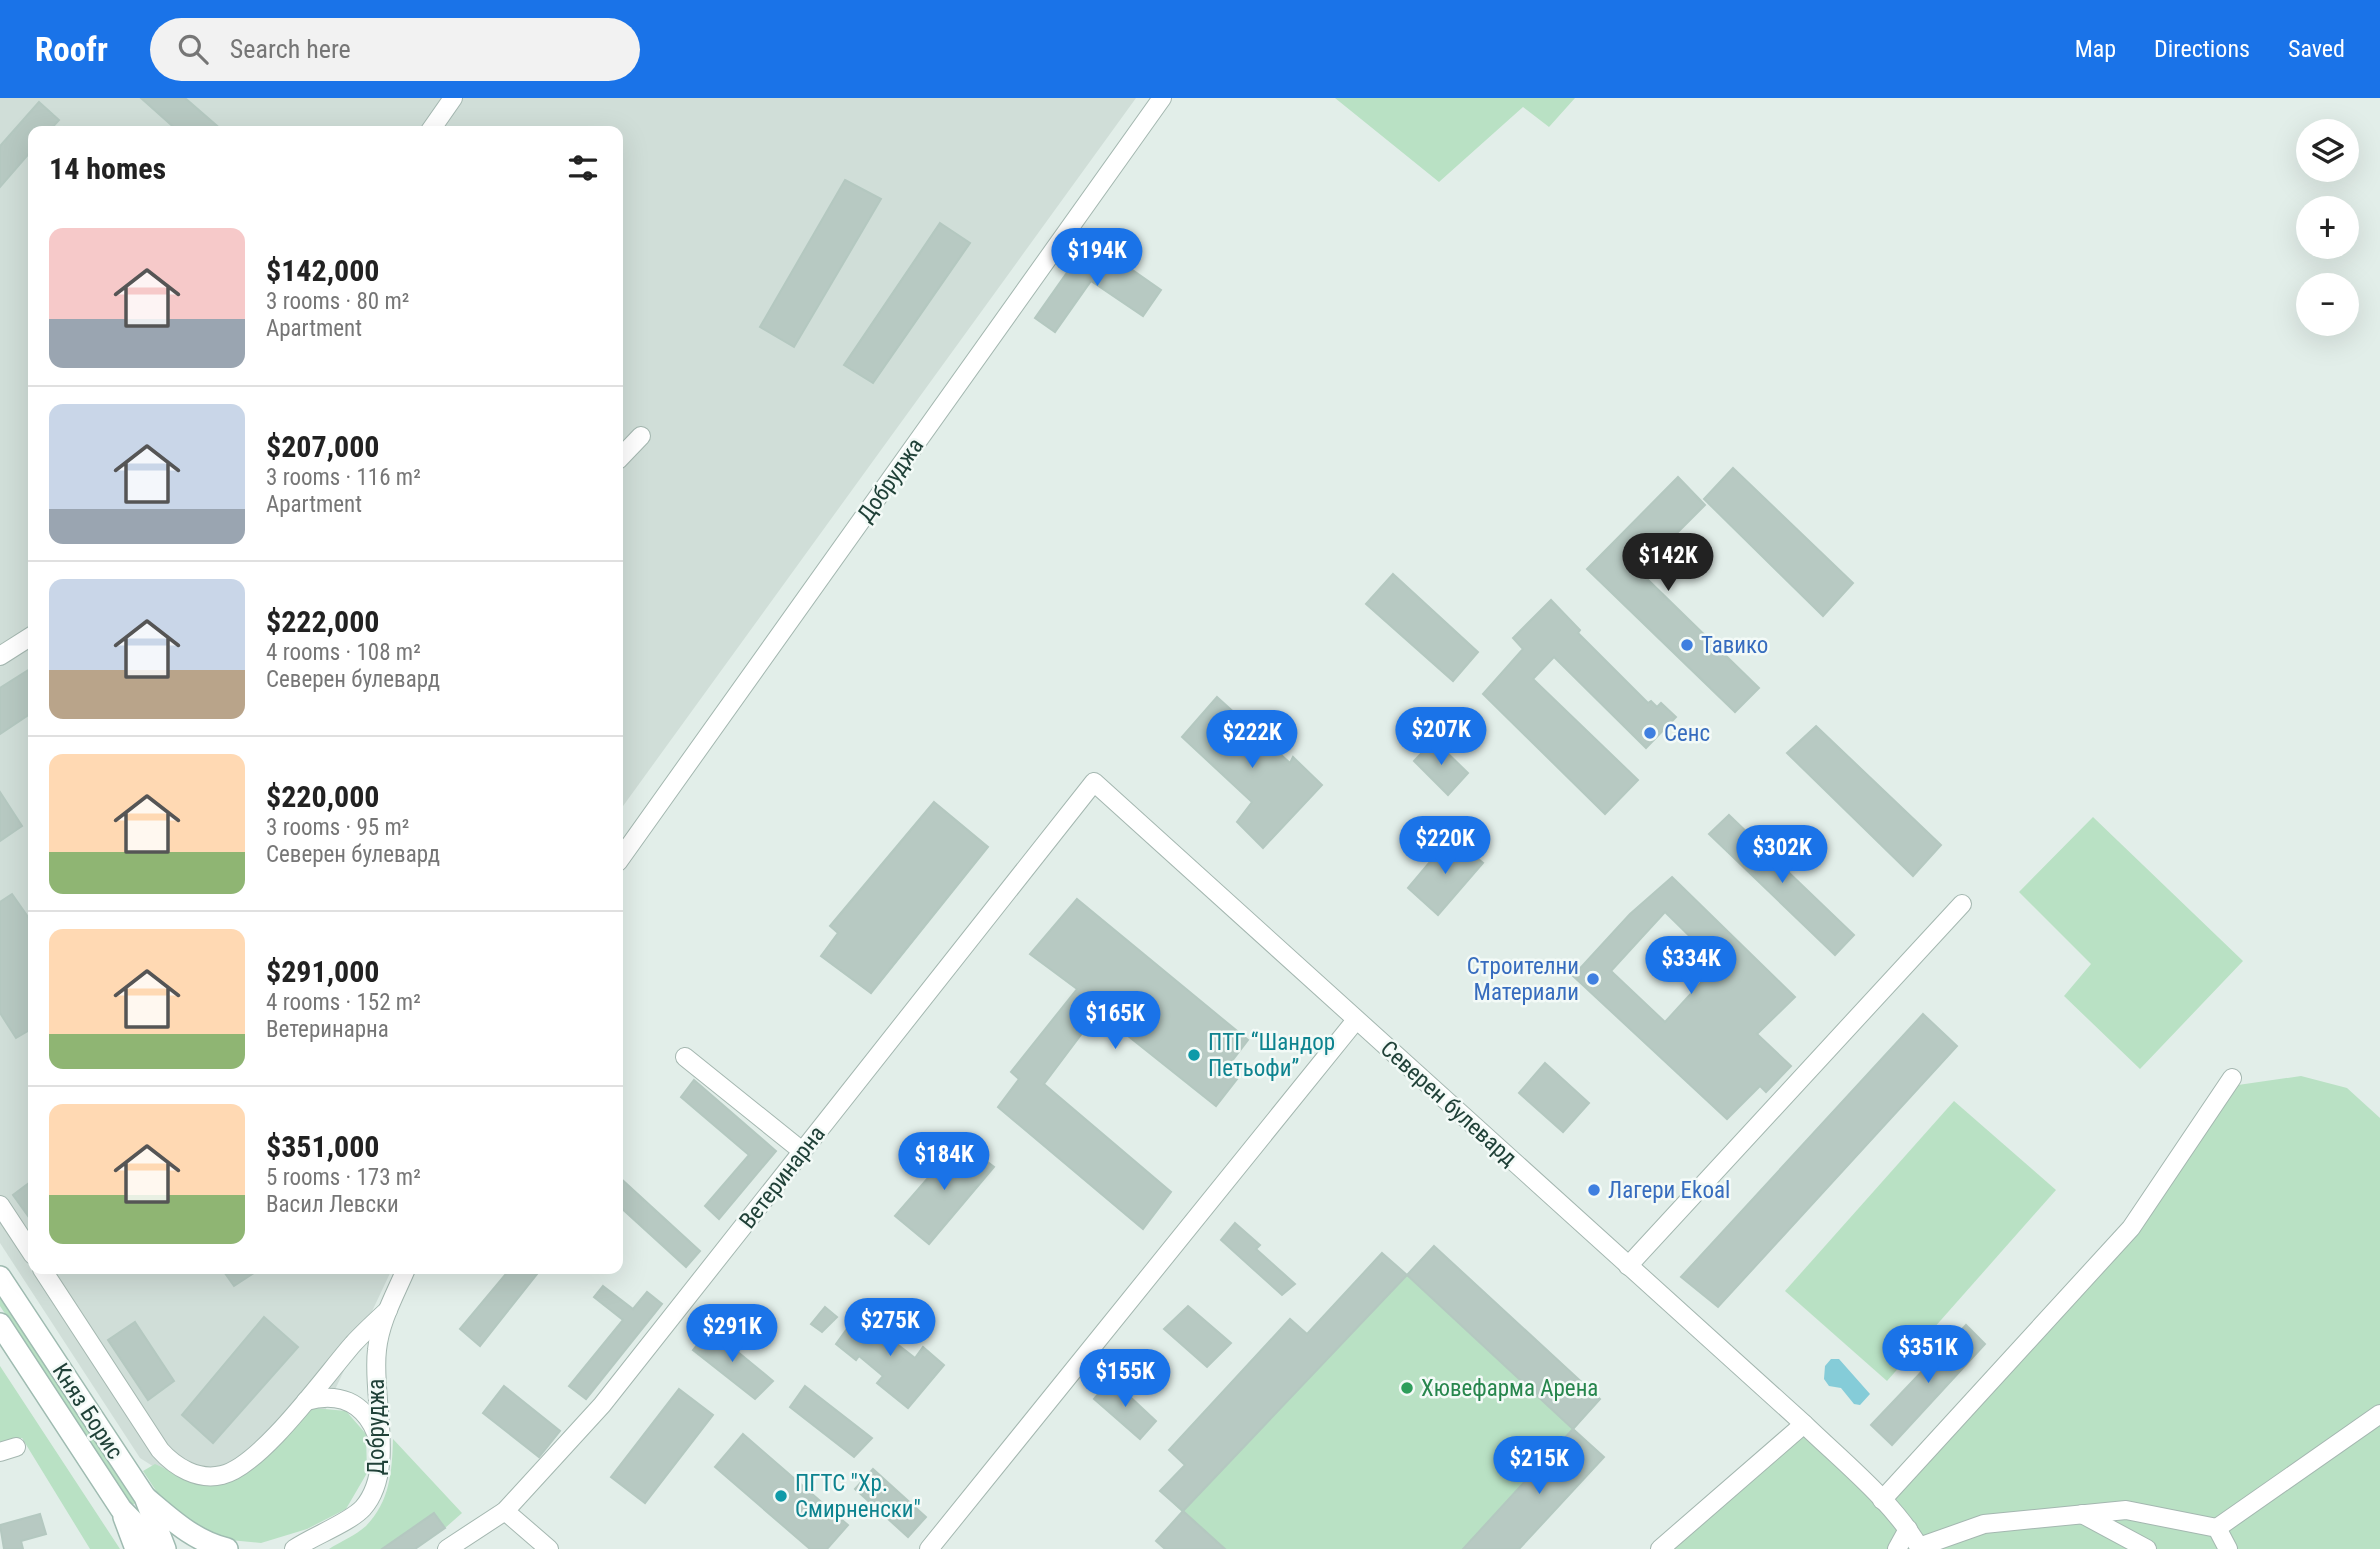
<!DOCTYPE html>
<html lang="en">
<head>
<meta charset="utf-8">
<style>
  body { margin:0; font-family:"Roboto Condensed",sans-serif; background:#f2f2f2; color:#222; height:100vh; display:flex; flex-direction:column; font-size:26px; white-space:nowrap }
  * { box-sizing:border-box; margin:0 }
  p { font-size:23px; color:#767676 }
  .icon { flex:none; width:38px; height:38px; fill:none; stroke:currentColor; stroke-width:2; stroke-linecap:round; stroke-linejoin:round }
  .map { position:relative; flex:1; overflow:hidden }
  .details { position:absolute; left:28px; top:28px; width:595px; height:1148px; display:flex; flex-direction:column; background:#fff; border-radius:14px; box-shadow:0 7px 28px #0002 }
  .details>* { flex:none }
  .controls { position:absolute; left:2296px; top:21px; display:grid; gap:14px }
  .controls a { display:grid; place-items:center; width:63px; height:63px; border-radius:50%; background:#fff; box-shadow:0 7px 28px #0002; font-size:35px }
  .price { position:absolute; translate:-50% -60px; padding:0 16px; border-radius:24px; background:#1a73e8; color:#fff; font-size:23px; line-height:46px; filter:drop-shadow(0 2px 4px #0008) }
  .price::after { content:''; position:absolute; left:50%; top:42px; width:21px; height:16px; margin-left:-10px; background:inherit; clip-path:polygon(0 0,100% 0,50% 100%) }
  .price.active { background:#222; color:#fff }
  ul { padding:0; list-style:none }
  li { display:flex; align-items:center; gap:21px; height:175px; padding:0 21px }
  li+li { border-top:2px solid #e0e0e0 }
  li span { display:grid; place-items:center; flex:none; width:196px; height:140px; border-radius:14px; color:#555 }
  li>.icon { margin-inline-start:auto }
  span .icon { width:84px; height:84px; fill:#fffc; stroke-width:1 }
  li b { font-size:30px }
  h2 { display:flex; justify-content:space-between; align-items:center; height:84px; padding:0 21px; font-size:30px }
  header { display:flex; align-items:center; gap:42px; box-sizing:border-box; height:98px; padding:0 35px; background:#1a73e8; color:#fff }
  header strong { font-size:33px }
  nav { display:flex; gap:38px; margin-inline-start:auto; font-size:24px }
  .search { width:490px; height:63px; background:#f2f2f2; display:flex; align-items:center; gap:18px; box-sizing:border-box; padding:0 24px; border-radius:38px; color:#767676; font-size:26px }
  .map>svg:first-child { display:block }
</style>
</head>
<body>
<header>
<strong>Roofr</strong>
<div class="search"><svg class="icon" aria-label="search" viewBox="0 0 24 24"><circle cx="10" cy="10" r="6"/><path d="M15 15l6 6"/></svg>Search here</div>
<nav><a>Map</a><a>Directions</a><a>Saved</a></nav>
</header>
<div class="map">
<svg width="2380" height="1451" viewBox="0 0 2380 1451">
  <rect width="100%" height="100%" fill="#e2eee9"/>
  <!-- built -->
  <polygon fill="#d0ded8" points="0,0 1136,0 618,715 618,33 33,33 33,1171 392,1171 306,1353 215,1408 140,1360 0,1145"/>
  <!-- green -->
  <g fill="#b9e1c4">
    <polygon points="1335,0 1575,0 1549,29 1523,9 1439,84"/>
    <polygon points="2093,719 2243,863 2140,971 2064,898 2091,866 2019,794"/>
    <polygon points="2301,978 2347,990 2380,1020 2380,1451 1661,1451 1796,1329 1882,1410 2135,1136 2238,987"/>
    <polygon points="1954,1003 2056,1092 1887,1283 1785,1193"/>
    <polygon points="1434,1148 1600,1301 1574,1331 1604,1359 1519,1451 1165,1451 1156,1443 1182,1414 1160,1393 1185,1367 1169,1352 1290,1221 1307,1236 1382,1155 1407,1177"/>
    <polygon points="0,1195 136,1405 130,1408 0,1208"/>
    <polygon points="0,1268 120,1451 90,1451 22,1340 0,1346"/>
    <polygon points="314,1310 346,1313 366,1336 367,1375 346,1411 307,1431 261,1445 219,1441 168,1411 143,1373 155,1366 187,1381 217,1388 252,1371 291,1327"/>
    <path d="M393 1341 462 1415 445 1430 434 1416 382 1451H329C340 1444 356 1437 366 1428 390 1403 392 1374 393 1341Z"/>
  </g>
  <!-- water -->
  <polygon fill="#85ccd8" points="1831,1261 1839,1261 1870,1296 1860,1307 1854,1306 1841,1290 1829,1288 1824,1281 1825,1268"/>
  <!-- building -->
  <g fill="#b7c9c2" stroke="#b4c8c0" stroke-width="2" fill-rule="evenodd">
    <polygon points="141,0 185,0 223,33 178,33"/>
    <polygon points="39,4 59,22 49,33 33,33 33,51 0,89 0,48"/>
    <polygon points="845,82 881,101 794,249 760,229"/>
    <polygon points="940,125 970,145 873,285 844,267"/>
    <polygon points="1085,149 1106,164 1111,157 1161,192 1143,218 1091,183 1055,234 1035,220"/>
    <polygon points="1733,370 1853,485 1823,518 1704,401"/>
    <polygon points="1678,379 1705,407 1639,473 1759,590 1735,614 1587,471"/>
    <polygon points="1393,476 1478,554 1453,583 1366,506"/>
    <polygon points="1551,502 1580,532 1578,535 1648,605 1651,603 1657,609 1661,605 1676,619 1646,650 1554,559 1533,581 1638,682 1605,716 1483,596 1523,551 1513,540"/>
    <polygon points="33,569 33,614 0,636 0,590"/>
    <polygon points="1217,599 1290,665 1293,659 1322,687 1263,750 1237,724 1252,704 1182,639"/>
    <polygon points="1816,628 1941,747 1913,778 1787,655"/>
    <polygon points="1434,642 1468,675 1448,697 1414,663"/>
    <polygon points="0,694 22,728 0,743"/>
    <polygon points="934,704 988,749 871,895 821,858 838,835 830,828"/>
    <polygon points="1729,717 1854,837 1835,857 1709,736"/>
    <polygon points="1451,739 1483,765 1438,817 1408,790"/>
    <path d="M1672 779 1795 899 1757 936 1791 968 1766 994 1760 988 1727 1021 1573 878 1630 816ZM1665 814 1718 866 1665 924 1611 873Z"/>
    <polygon points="12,796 33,826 33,930 16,940 0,915 0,804"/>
    <polygon points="1077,801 1248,942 1226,971 1237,981 1216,1008 1098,914 1044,986 1171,1094 1143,1131 998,1009 1019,981 1011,974 1077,891 1030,856"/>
    <polygon points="1923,916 1957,948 1718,1209 1681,1179"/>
    <polygon points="1545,965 1589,1005 1563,1034 1519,995"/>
    <polygon points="694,982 776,1053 719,1121 705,1108 749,1057 681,999"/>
    <polygon points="960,1043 994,1069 929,1146 895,1118"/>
    <polygon points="618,1078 700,1153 686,1169 618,1107"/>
    <polygon points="33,1082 33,1125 13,1097"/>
    <polygon points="1235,1125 1260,1147 1256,1151 1295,1186 1282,1197 1221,1142"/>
    <polygon points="1434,1148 1600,1301 1573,1331 1407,1177"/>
    <polygon points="1382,1155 1407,1177 1183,1413 1160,1393 1185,1367 1169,1352 1290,1221 1307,1236"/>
    <polygon points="222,1171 260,1171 234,1188"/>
    <polygon points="510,1171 541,1171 480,1248 460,1231"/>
    <polygon points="603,1188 633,1211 647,1194 662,1206 586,1301 569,1288 623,1222 594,1199"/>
    <polygon points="875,1208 893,1222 883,1235 915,1260 923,1249 944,1267 908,1310 877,1285 883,1278 859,1258 856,1262 836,1246 849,1228 855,1233"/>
    <polygon points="1188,1208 1231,1245 1207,1269 1164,1231"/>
    <polygon points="825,1209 837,1219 822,1234 811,1226"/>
    <polygon points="264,1219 298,1249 213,1345 182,1317"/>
    <polygon points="135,1224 174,1283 148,1302 108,1242"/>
    <polygon points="1966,1227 1985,1246 1892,1347 1871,1327"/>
    <polygon points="710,1231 773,1283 755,1301 693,1252"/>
    <polygon points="1111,1281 1156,1323 1140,1341 1094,1301"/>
    <polygon points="504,1288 560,1333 539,1359 483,1315"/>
    <polygon points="805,1288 872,1340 854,1359 790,1309"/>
    <polygon points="679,1291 713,1317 645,1405 611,1379"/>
    <polygon points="1573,1331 1604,1359 1519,1451 1463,1451"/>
    <polygon points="743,1336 848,1427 827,1451 810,1451 715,1369"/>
    <polygon points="873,1371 926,1419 908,1439 855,1391"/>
    <polygon points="1183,1413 1225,1451 1165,1451 1156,1443"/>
    <polygon points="434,1415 445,1430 415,1451 382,1451"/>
    <polygon points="40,1416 46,1436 21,1443 23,1451 4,1451 0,1427"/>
  </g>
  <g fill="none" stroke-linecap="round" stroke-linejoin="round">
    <defs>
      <g id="street">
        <polyline points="430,33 453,0"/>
        <polyline points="618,362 641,338"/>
        <polyline points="0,558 33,537"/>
        <polyline points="618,764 1162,0"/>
        <polyline points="685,959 802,1053"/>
        <polyline points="0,1107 33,1157"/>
        <polyline points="1628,1168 1962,806"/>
        <path d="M42 1171 160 1352C175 1369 198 1383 222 1377 261 1368 325 1278 353 1246 364 1234 376 1223 388 1212"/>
        <path d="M306 1303C338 1294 363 1303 376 1335"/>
        <polyline points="0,1354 16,1349"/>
        <polyline points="1882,1402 2131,1130 2232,980"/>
        <polyline points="505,1413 549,1451"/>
        <polyline points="2082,1416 2147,1451"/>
        <polyline points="2217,1430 2380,1316"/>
        <polyline points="1919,1449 1984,1426 2126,1412 2217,1430 2228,1451"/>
        <path d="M294 1451C313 1438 349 1425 363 1410 397 1371 371 1299 377 1252 380 1223 395 1197 406 1171"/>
        <path d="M447 1451 505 1413 602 1307 1094 684 1804 1326C1841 1362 1896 1406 1920 1451"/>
        <polyline points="929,1451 1356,922"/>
        <polyline points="1660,1451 1804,1326"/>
        <polyline points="1897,1451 1908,1431"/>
      </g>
      <g id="secondary">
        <polyline points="0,1179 145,1399 165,1451"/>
        <polyline points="0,1226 121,1411 160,1451"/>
        <path d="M146 1400C171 1421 194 1443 227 1451"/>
        <polyline points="124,1419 136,1451"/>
      </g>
    </defs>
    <!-- street casing -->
    <use href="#street" stroke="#a4b7b0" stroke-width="20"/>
    <!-- secondary casing -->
    <use href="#secondary" stroke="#9fbbb1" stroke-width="24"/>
    <!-- street -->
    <use href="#street" stroke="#fff" stroke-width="18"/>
    <!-- secondary -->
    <use href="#secondary" stroke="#fff" stroke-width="21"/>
  </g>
  <!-- markers -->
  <g fill="#3f7fe0" stroke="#f3faf7" stroke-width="2.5">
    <circle cx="1687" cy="547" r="7"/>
    <circle cx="1650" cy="635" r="7"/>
    <circle cx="1593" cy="881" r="7"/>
    <circle cx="1594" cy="1092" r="7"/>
  </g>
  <g fill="#0f9aa8" stroke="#f3faf7" stroke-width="2.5">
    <circle cx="1194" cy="957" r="7"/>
    <circle cx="781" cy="1398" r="7"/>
  </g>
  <circle fill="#2e9e5b" stroke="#f3faf7" stroke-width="2.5" cx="1407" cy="1290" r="7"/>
  <g text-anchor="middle" stroke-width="5" stroke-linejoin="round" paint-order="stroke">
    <!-- street labels -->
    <g font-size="23" fill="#204138" stroke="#f3faf7">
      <text transform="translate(890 382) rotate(-55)" y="8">Добруджа</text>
      <text transform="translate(1449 1005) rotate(42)" y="8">Северен булевард</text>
      <text transform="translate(782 1079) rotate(-52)" y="8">Ветеринарна</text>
      <text transform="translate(88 1313) rotate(57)" y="8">Княз Борис</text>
      <text transform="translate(376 1329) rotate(-90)" y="8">Добруджа</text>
    </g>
    <!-- shop labels -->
    <g font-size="23" fill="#366cbe" stroke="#f3faf7" text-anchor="start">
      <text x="1701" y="555">Тавико</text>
      <text x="1664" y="643">Сенс</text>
      <text x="1579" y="876" text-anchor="end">Строителни<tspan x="1579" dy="26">Материали</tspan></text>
      <text x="1608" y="1100">Лагери Ekoal</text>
    </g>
    <!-- culture labels -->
    <g font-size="23" fill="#0d838f" stroke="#f3faf7" text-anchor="start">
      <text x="1208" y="952">ПТГ “Шандор<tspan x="1208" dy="26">Петьофи”</tspan></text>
      <text x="795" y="1393">ПГТС "Хр.<tspan x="795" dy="26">Смирненски"</tspan></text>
    </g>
    <!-- leisure labels -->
    <g font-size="23" fill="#27864d" stroke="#f3faf7" text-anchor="start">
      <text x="1421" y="1298">Хювефарма Арена</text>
    </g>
  </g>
</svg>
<div class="controls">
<a><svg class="icon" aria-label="layers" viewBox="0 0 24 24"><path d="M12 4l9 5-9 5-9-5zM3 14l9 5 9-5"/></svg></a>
<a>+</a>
<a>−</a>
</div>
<b class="price" style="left:1097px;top:190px">$194K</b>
<b class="price active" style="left:1668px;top:495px">$142K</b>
<b class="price" style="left:1441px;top:669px">$207K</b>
<b class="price" style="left:1252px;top:672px">$222K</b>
<b class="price" style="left:1445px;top:778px">$220K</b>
<b class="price" style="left:1782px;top:787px">$302K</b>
<b class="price" style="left:1691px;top:898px">$334K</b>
<b class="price" style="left:1115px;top:953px">$165K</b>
<b class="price" style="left:944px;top:1094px">$184K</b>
<b class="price" style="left:890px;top:1260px">$275K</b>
<b class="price" style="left:732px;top:1266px">$291K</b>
<b class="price" style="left:1928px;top:1287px">$351K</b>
<b class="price" style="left:1125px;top:1311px">$155K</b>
<b class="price" style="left:1539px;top:1398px">$215K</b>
<section class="details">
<h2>14 homes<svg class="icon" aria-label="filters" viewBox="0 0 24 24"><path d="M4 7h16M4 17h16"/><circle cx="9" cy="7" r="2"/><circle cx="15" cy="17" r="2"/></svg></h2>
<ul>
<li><span style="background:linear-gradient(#f6c9c9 65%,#9aa5b1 0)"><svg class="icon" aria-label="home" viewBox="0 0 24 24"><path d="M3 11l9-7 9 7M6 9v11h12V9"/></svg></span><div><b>$142,000</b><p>3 rooms · 80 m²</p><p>Apartment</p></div></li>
<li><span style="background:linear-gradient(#c9d6e8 75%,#9aa5b1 0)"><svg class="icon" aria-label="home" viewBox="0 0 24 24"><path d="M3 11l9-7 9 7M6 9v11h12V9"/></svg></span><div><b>$207,000</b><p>3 rooms · 116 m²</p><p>Apartment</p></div></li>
<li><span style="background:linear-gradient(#c9d6e8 65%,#b9a48a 0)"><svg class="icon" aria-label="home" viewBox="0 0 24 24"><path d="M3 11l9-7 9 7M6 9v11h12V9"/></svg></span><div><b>$222,000</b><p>4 rooms · 108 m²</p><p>Северен булевард</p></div></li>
<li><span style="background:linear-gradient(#ffd9b3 70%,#8fb573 0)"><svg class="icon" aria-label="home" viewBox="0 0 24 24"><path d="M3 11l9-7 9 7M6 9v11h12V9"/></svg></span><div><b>$220,000</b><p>3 rooms · 95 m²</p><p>Северен булевард</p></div></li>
<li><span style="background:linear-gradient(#ffd9b3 75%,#8fb573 0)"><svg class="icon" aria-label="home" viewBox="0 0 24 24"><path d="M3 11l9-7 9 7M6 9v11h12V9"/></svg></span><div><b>$291,000</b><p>4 rooms · 152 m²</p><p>Ветеринарна</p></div></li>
<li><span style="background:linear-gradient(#ffd9b3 65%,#8fb573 0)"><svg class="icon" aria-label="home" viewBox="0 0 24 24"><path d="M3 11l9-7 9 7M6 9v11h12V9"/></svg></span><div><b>$351,000</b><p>5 rooms · 173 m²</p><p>Васил Левски</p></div></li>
</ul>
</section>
</div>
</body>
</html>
